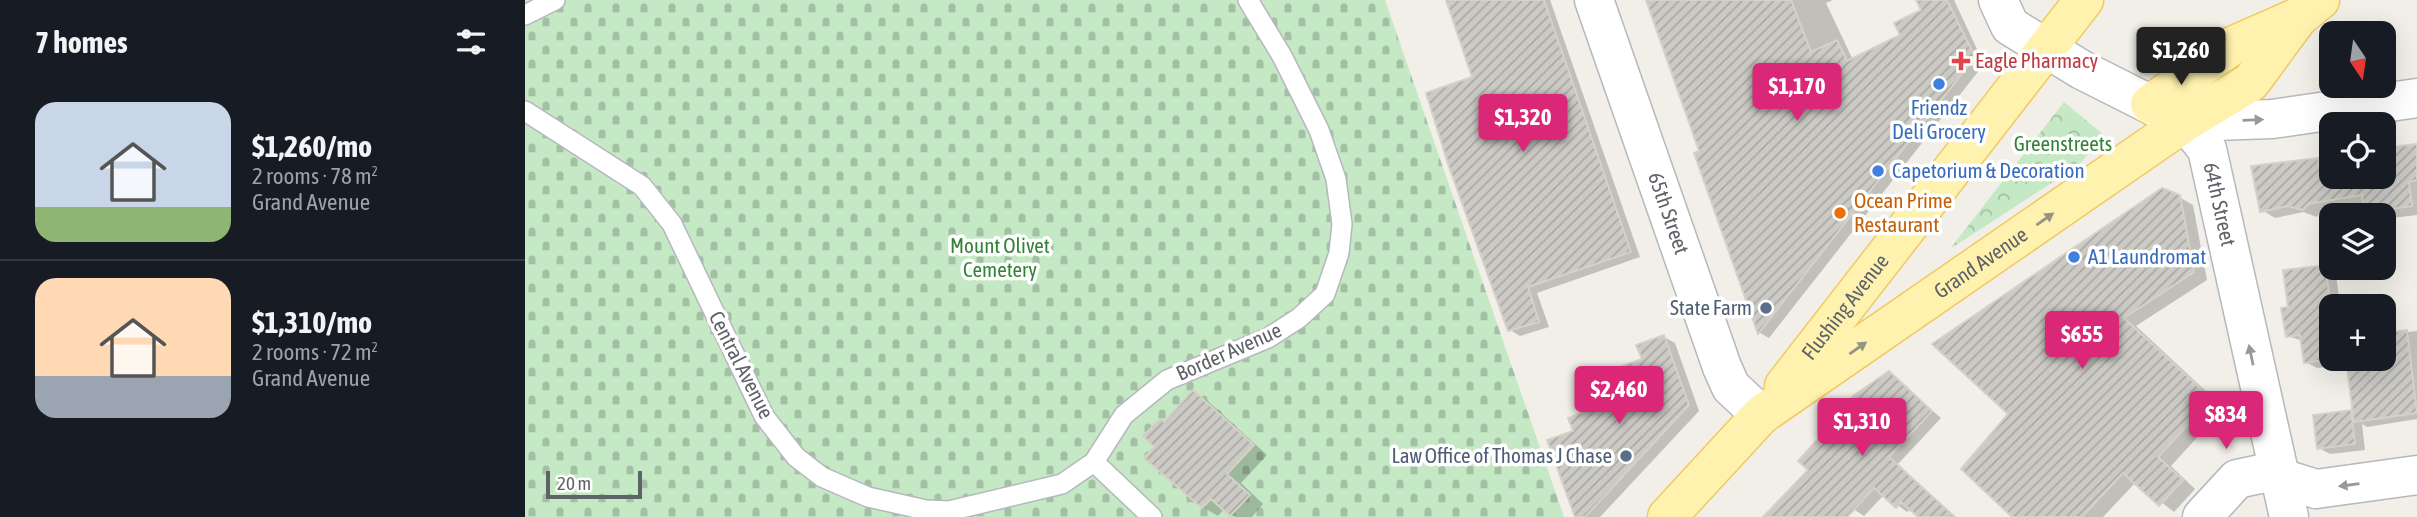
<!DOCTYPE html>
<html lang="en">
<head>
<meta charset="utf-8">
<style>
  body { margin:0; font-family:"Asap Condensed",sans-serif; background:#20242c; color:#f1f3f6; height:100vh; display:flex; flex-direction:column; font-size:26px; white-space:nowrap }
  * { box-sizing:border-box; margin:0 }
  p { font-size:23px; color:#9ea1a6 }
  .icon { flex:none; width:38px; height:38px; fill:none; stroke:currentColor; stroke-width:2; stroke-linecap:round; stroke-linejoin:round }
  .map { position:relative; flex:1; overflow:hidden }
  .drawer { display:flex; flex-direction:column; background:#171b24; width:525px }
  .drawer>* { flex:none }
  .needle { width:46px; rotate:167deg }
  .tools { position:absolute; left:1794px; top:21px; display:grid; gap:14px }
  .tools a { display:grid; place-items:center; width:77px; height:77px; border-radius:14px; background:#171b24; box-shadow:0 7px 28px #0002; font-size:35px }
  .scale { position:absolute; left:21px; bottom:18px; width:96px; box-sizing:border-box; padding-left:7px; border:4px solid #5f6368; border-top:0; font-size:19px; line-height:24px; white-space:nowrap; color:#5f6368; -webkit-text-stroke:5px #fff; paint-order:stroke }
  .price { position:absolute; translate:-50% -60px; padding:0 16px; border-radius:7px; background:#db2777; color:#fff; font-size:23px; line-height:46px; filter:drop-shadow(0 2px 4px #0008) }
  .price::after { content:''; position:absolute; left:50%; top:42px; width:21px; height:16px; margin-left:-10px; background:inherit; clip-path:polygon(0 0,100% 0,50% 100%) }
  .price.selected { background:#222; color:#fff }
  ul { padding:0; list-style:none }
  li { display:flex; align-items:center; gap:21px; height:175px; padding:0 35px }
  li+li { border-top:2px solid #363941 }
  li span { display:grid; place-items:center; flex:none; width:196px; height:140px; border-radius:21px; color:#555 }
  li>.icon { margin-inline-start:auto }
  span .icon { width:84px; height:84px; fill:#fffc; stroke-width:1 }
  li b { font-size:30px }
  h2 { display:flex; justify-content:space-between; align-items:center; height:84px; padding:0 35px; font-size:30px }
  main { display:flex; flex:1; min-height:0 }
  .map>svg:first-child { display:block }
</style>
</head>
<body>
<main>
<section class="drawer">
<h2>7 homes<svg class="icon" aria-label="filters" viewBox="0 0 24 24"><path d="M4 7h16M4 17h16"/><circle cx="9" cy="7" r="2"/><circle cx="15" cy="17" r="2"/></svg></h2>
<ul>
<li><span style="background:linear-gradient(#c9d6e8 75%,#8fb573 0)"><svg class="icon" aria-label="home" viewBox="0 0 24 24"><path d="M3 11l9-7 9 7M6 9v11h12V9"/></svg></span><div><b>$1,260/mo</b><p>2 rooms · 78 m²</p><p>Grand Avenue</p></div></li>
<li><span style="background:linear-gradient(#ffd9b3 70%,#9aa5b1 0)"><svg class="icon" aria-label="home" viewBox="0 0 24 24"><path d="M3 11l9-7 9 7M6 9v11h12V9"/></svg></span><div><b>$1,310/mo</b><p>2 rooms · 72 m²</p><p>Grand Avenue</p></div></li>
</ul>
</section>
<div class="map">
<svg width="1892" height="517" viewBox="0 0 1892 517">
  <defs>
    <pattern id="cemetery-stones" width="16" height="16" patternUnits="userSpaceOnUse" patternTransform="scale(1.75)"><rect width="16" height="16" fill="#c5e8c5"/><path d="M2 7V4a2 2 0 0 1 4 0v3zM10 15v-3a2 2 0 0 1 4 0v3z" fill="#a3c0a4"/></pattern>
    <pattern id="park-crowns" width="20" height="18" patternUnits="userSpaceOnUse" patternTransform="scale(1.75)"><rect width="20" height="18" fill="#c5e8c5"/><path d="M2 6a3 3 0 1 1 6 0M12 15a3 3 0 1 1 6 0" fill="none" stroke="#a3c0a4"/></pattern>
    <pattern id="building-hatch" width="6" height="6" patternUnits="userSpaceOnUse" patternTransform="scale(1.75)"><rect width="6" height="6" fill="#cccac5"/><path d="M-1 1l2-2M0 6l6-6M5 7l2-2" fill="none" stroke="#a9a8a4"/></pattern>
  </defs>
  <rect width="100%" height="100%" fill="#f1efe8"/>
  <!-- cemetery -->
  <polygon fill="url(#cemetery-stones)" points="0,0 860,0 1039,517 0,517"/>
  <!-- park -->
  <polygon fill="url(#park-crowns)" points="1539,102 1579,135 1554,165 1425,249"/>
  <!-- shadow -->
  <g fill="#0003">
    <polygon points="922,0 1025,0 1115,257 1012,293 1024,327 995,336 985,330 949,78"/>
    <polygon points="1123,0 1308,0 1301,3 1328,60 1377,36 1398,11 1392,0 1429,0 1459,64 1244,338 1235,333 1171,154 1176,152"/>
    <polygon points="1858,145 1868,149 1892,146 1892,215 1858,219 1858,215 1841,212 1840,204 1796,211 1792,217 1778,212 1750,218 1737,210 1728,168 1806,158 1806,177 1858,177"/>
    <polygon points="1654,197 1668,205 1682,280 1611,326 1699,408 1646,466 1670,489 1649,512 1611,482 1578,517 1489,517 1485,414"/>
    <polygon points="1800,266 1811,273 1815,306 1806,306 1806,359 1858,359 1858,335 1892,331 1892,419 1842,427 1837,424 1840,450 1805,454 1794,448 1825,412 1830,415 1823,364 1792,368 1781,362 1778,341 1762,336 1765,309"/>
    <polygon points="1139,337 1150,343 1174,411 1075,517 1052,517 1050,432"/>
    <polygon points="1364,373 1416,418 1373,464 1387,477 1382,482 1397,497 1382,512 1359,495 1339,516 1330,510 1323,517 1239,517 1285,469 1298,445"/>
    <polygon points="668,392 683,401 742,455 716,483 738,504 727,517 711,517 700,508 693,516 678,507 621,458 632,447 640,424"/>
  </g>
  <!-- building -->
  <g fill="url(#building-hatch)" stroke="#d6d1c6" stroke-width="2">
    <polygon points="921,0 1019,0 1106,252 1003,287 1014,322 983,331 923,164 901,93 947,77"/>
    <polygon points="1121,0 1266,0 1286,52 1312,40 1322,61 1375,35 1369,23 1396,10 1391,0 1422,0 1450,57 1233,334 1169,153 1174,151"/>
    <polygon points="1892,144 1892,180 1884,182 1887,206 1839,213 1837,195 1783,204 1778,210 1763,206 1735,212 1726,166 1793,158 1796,177 1858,177 1858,148"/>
    <polygon points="1637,188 1655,195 1669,272 1599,318 1687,399 1633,457 1658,480 1634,506 1598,473 1557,517 1487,517 1436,469 1483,414 1407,344"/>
    <polygon points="1800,265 1805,300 1803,300 1806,359 1779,363 1775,335 1761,337 1756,308 1763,307 1758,270"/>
    <polygon points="1882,330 1892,413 1829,422 1821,359 1858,359 1858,333"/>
    <polygon points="1139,335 1164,405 1060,517 1050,517 1022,440 1048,431 1043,418 1072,407 1067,393 1094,383 1089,369 1117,359 1111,345"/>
    <polygon points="1364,371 1407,411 1364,457 1430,517 1393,517 1376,502 1371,508 1349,488 1322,517 1238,517 1283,470 1273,461 1292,440 1297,444 1328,396"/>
    <polygon points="668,390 729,445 702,474 725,495 705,516 686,499 677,508 619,458 629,447 618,436 635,419 639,422"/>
    <polygon points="1826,410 1830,444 1792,449 1788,415"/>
  </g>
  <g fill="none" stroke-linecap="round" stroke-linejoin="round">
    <defs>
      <g id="service">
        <polyline points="0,15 30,0"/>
        <polyline points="0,111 117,186 147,224 239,416 271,457 297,477 343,497 401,510 424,511 537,484 569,462 599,415 642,380 743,338 774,318 800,294 814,253 817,224 811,179 794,130 757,56 723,0"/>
        <polyline points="569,462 627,517"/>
      </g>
      <g id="minor">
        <path id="s1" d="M1069 0 1197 367 1206 387 1236 415"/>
        <path id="s2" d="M1473 0 1485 26 1557 70 1660 122 1682 149 1764 517"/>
        <polyline points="1660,122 1747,119 1892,98"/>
        <polyline points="1677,517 1712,479 1740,473 1791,489 1892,475"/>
      </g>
      <g id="primary">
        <polyline points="1625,104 1705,47 1771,18"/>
        <path id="s3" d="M1259 386 1559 0"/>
        <path id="s4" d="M1142 517 1236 415 1660 122 1726 82 1773 18 1795 0"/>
      </g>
    </defs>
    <!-- service casing -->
    <use href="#service" stroke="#b5b8bc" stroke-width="22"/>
    <!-- minor casing -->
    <use href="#minor" stroke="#b5b8bc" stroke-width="41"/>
    <!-- primary casing -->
    <use href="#primary" stroke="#f2c960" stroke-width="41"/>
    <!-- path -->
    <polyline stroke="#9cc7a9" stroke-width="4.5" stroke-dasharray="7 3.5" stroke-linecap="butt" points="1502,139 1521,153 1567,141"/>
    <!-- service -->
    <use href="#service" stroke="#fff" stroke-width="19"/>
    <!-- minor -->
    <use href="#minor" stroke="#fff" stroke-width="38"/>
    <!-- primary -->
    <use href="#primary" stroke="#fff2af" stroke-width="38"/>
  </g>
  <!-- one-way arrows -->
  <defs><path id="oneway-solid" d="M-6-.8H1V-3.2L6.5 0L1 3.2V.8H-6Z" transform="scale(1.75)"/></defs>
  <g fill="#979a9d">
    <use href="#oneway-solid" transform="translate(1728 120) rotate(-2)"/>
    <use href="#oneway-solid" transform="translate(1726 355) rotate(-102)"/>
    <use href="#oneway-solid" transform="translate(1824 485) rotate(172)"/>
  </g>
  <g fill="#979581">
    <use href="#oneway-solid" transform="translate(1520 219) rotate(-35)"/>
    <use href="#oneway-solid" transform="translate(1333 348) rotate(-35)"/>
  </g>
  <!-- markers -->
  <path fill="#e0444e" stroke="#fff" stroke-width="2.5" d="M1432.5 50.5h7v7h7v7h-7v7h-7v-7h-7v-7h7z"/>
  <g fill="#3f7fe0" stroke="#fff" stroke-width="2.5">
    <circle cx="1414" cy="84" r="7"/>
    <circle cx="1353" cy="171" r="7"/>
    <circle cx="1549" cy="257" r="7"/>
  </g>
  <circle fill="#e8710a" stroke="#fff" stroke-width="2.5" cx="1315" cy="213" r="7"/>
  <g fill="#5c6f8a" stroke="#fff" stroke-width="2.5">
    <circle cx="1241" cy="308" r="7"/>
    <circle cx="1101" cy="456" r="7"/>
  </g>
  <g text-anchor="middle" stroke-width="7" stroke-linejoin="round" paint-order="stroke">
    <!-- health labels -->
    <g font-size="21" fill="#be3a42" stroke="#fff" text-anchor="start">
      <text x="1450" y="68">Eagle Pharmacy</text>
    </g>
    <!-- shop labels -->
    <g font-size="21" fill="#366cbe" stroke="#fff" text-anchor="start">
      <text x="1414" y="115" text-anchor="middle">Friendz<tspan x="1414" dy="24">Deli Grocery</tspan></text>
      <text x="1367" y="178">Capetorium &amp; Decoration</text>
      <text x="1563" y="264">A1 Laundromat</text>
    </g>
    <!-- park labels -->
    <g font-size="21" fill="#348238" stroke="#fff">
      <text x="1538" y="151">Greenstreets</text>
      <text x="475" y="253">Mount Olivet<tspan x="475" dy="24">Cemetery</tspan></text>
    </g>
    <!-- food labels -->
    <g font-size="21" fill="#c56008" stroke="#fff" text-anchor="start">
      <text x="1329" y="208">Ocean Prime<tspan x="1329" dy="24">Restaurant</tspan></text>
    </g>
    <!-- street labels -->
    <g font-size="21" fill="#5f6368" stroke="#fff">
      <text dy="7" stroke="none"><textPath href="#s2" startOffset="320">64th Street</textPath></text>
      <text dy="7" stroke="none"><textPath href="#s1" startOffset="226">65th Street</textPath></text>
      <text dy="7" stroke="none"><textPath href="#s4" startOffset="406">Grand Avenue</textPath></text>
      <text dy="7" stroke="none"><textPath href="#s3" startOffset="100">Flushing Avenue</textPath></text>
      <text transform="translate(704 352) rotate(-24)" y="7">Border Avenue</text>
      <text transform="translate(216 365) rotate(63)" y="7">Central Avenue</text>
    </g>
    <!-- service labels -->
    <g font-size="21" fill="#4e5e75" stroke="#fff" text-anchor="end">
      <text x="1227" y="315">State Farm</text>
      <text x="1087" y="463">Law Office of Thomas J Chase</text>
    </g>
  </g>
</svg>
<div class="tools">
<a><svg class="needle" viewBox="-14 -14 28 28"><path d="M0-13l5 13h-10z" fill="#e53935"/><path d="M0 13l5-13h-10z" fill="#9ea1a6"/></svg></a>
<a><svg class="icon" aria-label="locate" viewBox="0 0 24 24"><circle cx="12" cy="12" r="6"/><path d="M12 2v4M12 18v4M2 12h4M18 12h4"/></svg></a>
<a><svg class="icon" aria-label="layers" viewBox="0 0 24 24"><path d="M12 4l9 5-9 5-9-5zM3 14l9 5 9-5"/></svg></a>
<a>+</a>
</div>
<div class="scale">20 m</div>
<b class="price selected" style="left:1656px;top:87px">$1,260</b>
<b class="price" style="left:1272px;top:123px">$1,170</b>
<b class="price" style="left:998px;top:154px">$1,320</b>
<b class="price" style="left:1557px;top:371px">$655</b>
<b class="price" style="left:1094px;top:426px">$2,460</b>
<b class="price" style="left:1701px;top:451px">$834</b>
<b class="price" style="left:1337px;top:458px">$1,310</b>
</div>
</main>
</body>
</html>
